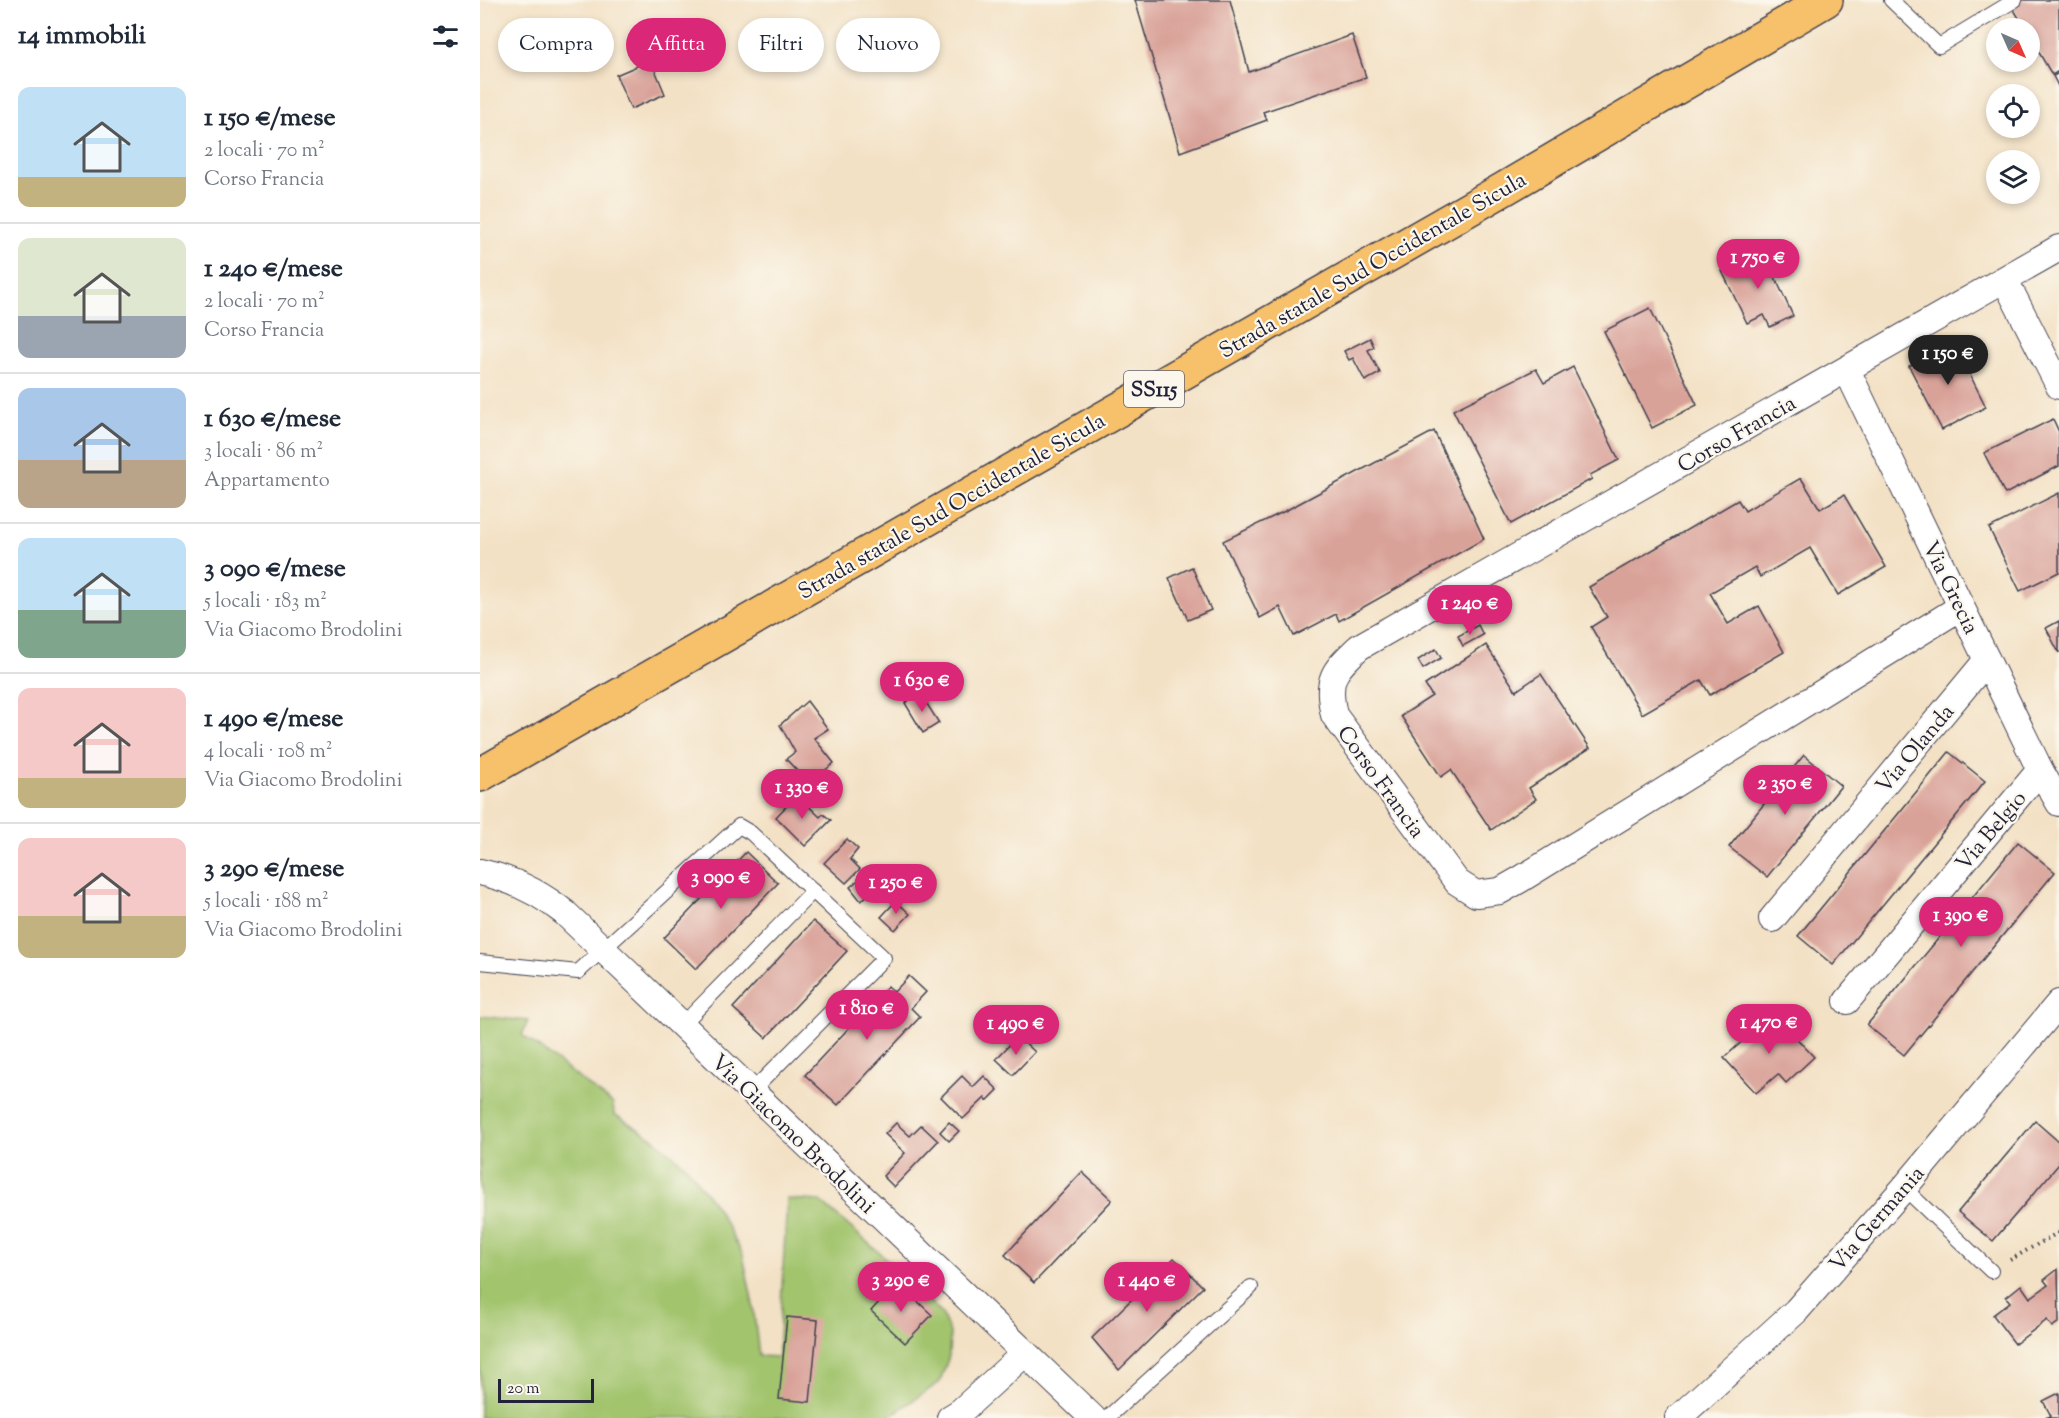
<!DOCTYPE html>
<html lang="it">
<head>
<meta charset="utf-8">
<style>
  body { margin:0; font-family:"Sorts Mill Goudy",serif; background:#f6f6f7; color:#1f2937; height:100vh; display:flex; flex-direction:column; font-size:22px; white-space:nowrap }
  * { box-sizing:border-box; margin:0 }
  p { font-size:20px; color:#747a83 }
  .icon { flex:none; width:33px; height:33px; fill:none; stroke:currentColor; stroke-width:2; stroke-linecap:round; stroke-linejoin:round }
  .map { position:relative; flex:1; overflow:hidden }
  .drawer { display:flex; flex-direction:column; background:#fff; width:480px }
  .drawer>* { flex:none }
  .guide { position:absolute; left:18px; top:18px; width:570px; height:54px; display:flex; gap:12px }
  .needle { width:39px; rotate:135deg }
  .buttons { position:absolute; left:1506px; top:18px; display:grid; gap:12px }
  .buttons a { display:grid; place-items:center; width:54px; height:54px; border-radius:50%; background:#fff; box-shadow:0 3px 9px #0003; font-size:30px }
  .scale { position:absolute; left:18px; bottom:15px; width:96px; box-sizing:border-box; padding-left:6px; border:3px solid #22223b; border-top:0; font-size:16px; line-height:21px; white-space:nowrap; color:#22223b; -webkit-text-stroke:4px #fbf7ec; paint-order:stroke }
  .price { position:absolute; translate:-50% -51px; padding:0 14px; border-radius:21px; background:#db2777; color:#fff; font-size:20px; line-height:39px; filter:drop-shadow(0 2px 3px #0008) }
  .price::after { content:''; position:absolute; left:50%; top:36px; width:18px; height:14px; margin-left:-9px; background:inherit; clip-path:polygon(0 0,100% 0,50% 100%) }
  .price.selected { background:#222; color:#fff }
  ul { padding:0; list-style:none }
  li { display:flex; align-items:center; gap:18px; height:150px; padding:0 18px }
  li+li { border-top:2px solid #e0e1e3 }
  li span { display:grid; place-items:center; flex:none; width:168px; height:120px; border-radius:12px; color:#555 }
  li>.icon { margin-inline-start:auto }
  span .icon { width:72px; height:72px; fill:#fffc; stroke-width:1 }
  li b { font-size:26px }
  h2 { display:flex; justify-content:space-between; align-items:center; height:72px; padding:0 18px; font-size:26px }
  .chip { padding:0 21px; border-radius:27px; background:#fff; box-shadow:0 3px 9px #0003; font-size:21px; line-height:54px }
  .chip.selected { background:#db2777; color:#fff }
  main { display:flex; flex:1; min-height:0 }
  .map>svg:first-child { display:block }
</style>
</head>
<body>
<main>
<section class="drawer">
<h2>14 immobili<svg class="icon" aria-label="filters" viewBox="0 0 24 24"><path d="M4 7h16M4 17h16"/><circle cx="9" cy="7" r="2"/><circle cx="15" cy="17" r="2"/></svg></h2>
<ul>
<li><span style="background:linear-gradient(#bfe0f5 75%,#c2b280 0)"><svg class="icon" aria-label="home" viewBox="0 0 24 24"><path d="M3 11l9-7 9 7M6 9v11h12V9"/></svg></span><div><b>1 150 €/mese</b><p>2 locali · 70 m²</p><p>Corso Francia</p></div></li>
<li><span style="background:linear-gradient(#dfe7d0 65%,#9aa5b1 0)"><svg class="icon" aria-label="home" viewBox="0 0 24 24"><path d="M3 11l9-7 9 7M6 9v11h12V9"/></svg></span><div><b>1 240 €/mese</b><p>2 locali · 70 m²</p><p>Corso Francia</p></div></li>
<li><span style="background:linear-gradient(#a9c7e8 60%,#b9a48a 0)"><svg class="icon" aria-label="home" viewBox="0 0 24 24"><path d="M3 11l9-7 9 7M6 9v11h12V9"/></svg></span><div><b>1 630 €/mese</b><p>3 locali · 86 m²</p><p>Appartamento</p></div></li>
<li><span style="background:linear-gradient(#bfe0f5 60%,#7fa58c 0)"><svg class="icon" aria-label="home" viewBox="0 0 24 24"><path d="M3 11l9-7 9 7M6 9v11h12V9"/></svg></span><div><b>3 090 €/mese</b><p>5 locali · 183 m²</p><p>Via Giacomo Brodolini</p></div></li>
<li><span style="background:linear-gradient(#f6c9c9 75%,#c2b280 0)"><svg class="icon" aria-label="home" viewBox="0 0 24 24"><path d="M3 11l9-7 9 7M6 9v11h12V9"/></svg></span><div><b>1 490 €/mese</b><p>4 locali · 108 m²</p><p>Via Giacomo Brodolini</p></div></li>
<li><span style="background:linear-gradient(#f6c9c9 65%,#c2b280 0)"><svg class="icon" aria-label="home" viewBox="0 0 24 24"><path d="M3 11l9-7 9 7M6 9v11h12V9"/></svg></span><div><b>3 290 €/mese</b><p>5 locali · 188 m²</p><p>Via Giacomo Brodolini</p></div></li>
</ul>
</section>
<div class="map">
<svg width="1579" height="1418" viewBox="0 0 1579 1418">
  <rect width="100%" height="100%" fill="#fbf7ec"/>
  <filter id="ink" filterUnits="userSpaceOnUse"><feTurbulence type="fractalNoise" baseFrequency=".0167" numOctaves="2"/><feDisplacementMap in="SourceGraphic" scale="12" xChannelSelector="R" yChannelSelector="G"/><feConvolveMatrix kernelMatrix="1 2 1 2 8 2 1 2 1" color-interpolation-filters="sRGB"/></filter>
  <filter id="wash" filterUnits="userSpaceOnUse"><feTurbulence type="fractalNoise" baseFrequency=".008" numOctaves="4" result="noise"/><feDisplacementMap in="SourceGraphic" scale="24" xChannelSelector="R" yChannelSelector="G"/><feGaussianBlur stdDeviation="1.35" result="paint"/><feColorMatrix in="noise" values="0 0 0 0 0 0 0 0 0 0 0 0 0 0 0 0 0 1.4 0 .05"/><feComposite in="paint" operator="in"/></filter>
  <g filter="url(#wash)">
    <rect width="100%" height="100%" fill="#f3e1c5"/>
    <!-- green -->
    <polygon fill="#a2c46d" stroke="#627354" stroke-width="1.5" points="0,1016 48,1021 42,1035 133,1104 134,1114 173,1138 207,1167 237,1208 263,1255 273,1305 279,1356 298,1357 307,1199 340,1201 426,1276 462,1314 470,1333 469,1356 460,1382 407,1418 0,1418"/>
    <g id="blocks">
      <!-- building -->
      <g fill="#d9a299">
        <polygon points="655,0 750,0 769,72 872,35 886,77 783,112 787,120 700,152"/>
        <polygon points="1528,0 1579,0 1579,71 1572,75 1550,37 1550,28 1545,28"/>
        <polygon points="171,60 185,94 151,109 136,75"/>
        <polygon points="1579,73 1579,88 1573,76"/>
        <polygon points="1283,251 1313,316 1290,327 1284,315 1267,323 1242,271"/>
        <polygon points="1170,308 1217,405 1172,428 1124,331"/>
        <polygon points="890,338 894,347 888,350 900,373 885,381 873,358 869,360 864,351"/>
        <polygon points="1474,343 1506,407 1462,430 1429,366"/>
        <polygon points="1093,367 1139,460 1110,475 1112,479 1031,524 973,410 1056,369 1064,383"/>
        <polygon points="1573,419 1579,432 1579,466 1525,494 1504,453"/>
        <polygon points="954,431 1004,539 859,621 856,614 814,636 800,607 780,618 743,541 805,511"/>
        <polygon points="1321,478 1340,509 1364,495 1406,567 1358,595 1330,548 1280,577 1275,567 1230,593 1248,624 1279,606 1304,652 1230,695 1221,680 1162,714 1111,627 1127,617 1109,587 1258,500 1265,511"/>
        <polygon points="1579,493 1579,572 1540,591 1509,528"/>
        <polygon points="712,567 731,610 708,620 689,578"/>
        <polygon points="1579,621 1579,653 1566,628"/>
        <polygon points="998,625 1003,635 983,646 978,636"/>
        <polygon points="1006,645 1036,691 1061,674 1110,748 1049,788 1056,799 1011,830 971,770 961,777 921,716 952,696 945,685"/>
        <polygon points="956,649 961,658 943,669 938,660"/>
        <polygon points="440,693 459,723 443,733 425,703"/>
        <polygon points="327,701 348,729 334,738 354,763 318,792 309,781 319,773 306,759 315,752 300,725"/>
        <polygon points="1469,752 1505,781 1353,965 1318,936"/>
        <polygon points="1324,755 1361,786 1287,877 1249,847"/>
        <polygon points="317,795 340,817 343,814 351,820 325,846 296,817"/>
        <polygon points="367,839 378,849 370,859 380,869 366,883 344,863"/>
        <polygon points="1538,842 1575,872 1424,1055 1387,1025"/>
        <polygon points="266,852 298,883 216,969 184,938"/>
        <polygon points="384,875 392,884 387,889 390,893 381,901 370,887"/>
        <polygon points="416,901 430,914 415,930 401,917"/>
        <polygon points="333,921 367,951 286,1038 253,1008"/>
        <polygon points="429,976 446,992 431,1008 440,1017 358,1105 325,1075 408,986 414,992"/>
        <polygon points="1293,1013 1334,1057 1306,1083 1298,1074 1276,1093 1244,1058"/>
        <polygon points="538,1036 555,1052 533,1075 516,1059"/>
        <polygon points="482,1076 493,1087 504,1076 518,1090 507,1101 505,1098 483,1119 461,1097"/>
        <polygon points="1555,1121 1579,1142 1579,1164 1513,1241 1478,1212"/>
        <polygon points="469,1122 479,1131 469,1141 460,1132"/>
        <polygon points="416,1123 430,1136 441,1125 458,1141 414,1187 403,1176 425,1153 405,1134"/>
        <polygon points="602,1172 632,1200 554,1283 525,1255"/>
        <polygon points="694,1258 723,1287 639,1370 612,1338"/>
        <polygon points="1578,1269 1579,1322 1572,1327 1567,1320 1535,1344 1513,1315 1530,1302 1526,1297 1541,1285 1550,1298 1568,1285 1564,1280"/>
        <polygon points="417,1282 452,1315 425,1343 391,1311"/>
        <polygon points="307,1317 338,1320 330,1402 299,1399"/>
        <polygon points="1579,1393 1579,1418 1565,1418 1571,1416 1563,1401"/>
      </g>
    </g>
  </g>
  <g filter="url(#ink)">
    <use href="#blocks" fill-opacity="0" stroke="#413f50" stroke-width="1.5"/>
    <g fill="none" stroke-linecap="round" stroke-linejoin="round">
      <defs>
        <g id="lane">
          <polyline points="1411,0 1459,46 1535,0"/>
          <polyline points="0,962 98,972 259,826 271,833 404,958 271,1092"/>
          <polyline points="202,1025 333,891"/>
          <polyline points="1424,1188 1511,1271"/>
          <polyline points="627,1418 771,1287"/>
        </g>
        <g id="street">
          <polyline points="1525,280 1579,386"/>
          <polyline points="1367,370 1560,770 1579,803"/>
          <path d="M1481 607 1041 879 1020 891 996 894 977 882 854 715C846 678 853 672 879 647L1579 248"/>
          <path d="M0 872C33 879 59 892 85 913L613 1418"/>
          <polyline points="1292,919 1507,660"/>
          <polyline points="1367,1001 1560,770"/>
          <polyline points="470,1418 480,1412 544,1354"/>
          <polyline points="1198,1418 1316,1311 1424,1188 1579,1003"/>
        </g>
        <polyline id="primary" points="0,775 1022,190 1346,0"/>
      </defs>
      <!-- lane casing -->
      <use href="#lane" stroke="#413f50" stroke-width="16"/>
      <!-- street casing -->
      <use href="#street" stroke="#413f50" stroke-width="28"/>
      <!-- primary casing -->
      <use href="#primary" stroke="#413f50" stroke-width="36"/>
      <!-- path -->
      <polyline stroke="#413f50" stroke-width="4" stroke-dasharray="1.5 4.5" stroke-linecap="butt" points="1530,1260 1579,1232"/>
      <!-- lane -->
      <use href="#lane" stroke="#fff" stroke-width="14"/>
      <!-- street -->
      <use href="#street" stroke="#fff" stroke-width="26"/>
      <!-- primary -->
      <use href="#primary" stroke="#f7c06b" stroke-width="33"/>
    </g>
  </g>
  <g text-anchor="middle" stroke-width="4.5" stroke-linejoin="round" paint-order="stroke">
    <!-- shield labels -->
    <rect fill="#fbf7ec" stroke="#636270" stroke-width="1.5" x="644" y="371" width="60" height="36" rx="4.5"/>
    <g font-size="21" font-weight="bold" fill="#22223b">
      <text x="674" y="396">SS115</text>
    </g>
    <!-- street labels -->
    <g font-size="22" fill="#22223b" stroke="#fbf7ec">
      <text transform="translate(892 264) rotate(-30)" y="8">Strada statale Sud Occidentale Sicula</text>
      <text transform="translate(1256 433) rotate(-30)" y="8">Corso Francia</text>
      <text transform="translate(471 505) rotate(-30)" y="8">Strada statale Sud Occidentale Sicula</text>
      <text transform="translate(1472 587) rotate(64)" y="8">Via Grecia</text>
      <text transform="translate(1434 748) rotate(-50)" y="8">Via Olanda</text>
      <text transform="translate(902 781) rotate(54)" y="8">Corso Francia</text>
      <text transform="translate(1510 830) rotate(-50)" y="8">Via Belgio</text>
      <text transform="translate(314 1133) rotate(44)" y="8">Via Giacomo Brodolini</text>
      <text transform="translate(1396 1218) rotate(-49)" y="8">Via Germania</text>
    </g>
  </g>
</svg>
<div class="buttons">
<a><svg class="needle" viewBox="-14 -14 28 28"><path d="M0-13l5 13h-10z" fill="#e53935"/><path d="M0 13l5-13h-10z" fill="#747a83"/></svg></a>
<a><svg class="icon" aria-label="locate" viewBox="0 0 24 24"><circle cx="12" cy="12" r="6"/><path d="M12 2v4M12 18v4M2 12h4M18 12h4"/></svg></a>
<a><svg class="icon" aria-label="layers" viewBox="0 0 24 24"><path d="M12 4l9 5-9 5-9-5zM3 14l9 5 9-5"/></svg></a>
</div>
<div class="scale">20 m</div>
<b class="price" style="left:1278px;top:290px">1 750 €</b>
<b class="price selected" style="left:1468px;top:386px">1 150 €</b>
<b class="price" style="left:990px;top:636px">1 240 €</b>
<b class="price" style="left:442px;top:713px">1 630 €</b>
<b class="price" style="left:1305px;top:816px">2 350 €</b>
<b class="price" style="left:322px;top:820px">1 330 €</b>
<b class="price" style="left:241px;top:910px">3 090 €</b>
<b class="price" style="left:416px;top:915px">1 250 €</b>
<b class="price" style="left:1481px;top:948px">1 390 €</b>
<b class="price" style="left:387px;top:1041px">1 810 €</b>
<b class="price" style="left:1289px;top:1055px">1 470 €</b>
<b class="price" style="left:536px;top:1056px">1 490 €</b>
<b class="price" style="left:421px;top:1313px">3 290 €</b>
<b class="price" style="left:667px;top:1313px">1 440 €</b>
<div class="guide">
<a class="chip">Compra</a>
<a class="chip selected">Affitta</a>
<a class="chip">Filtri</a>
<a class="chip">Nuovo</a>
</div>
</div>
</main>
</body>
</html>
